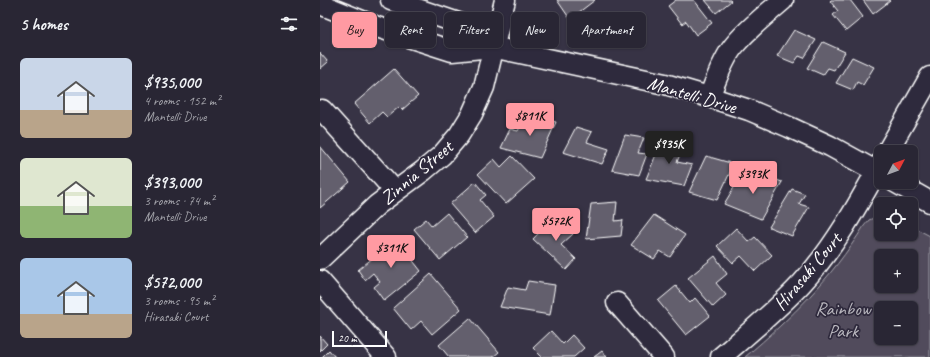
<!DOCTYPE html>
<html lang="en">
<head>
<meta charset="utf-8">
<style>
  body { margin:0; font-family:Caveat,sans-serif; background:#312e3c; color:#f1f3f6; height:100vh; display:flex; flex-direction:column; font-size:15px; white-space:nowrap }
  * { box-sizing:border-box; margin:0 }
  p { font-size:13px; color:#a5a5ac }
  .icon { flex:none; width:22px; height:22px; fill:none; stroke:currentColor; stroke-width:2; stroke-linecap:round; stroke-linejoin:round }
  .map { position:relative; flex:1; overflow:hidden }
  .panel { display:flex; flex-direction:column; background:#292634; width:320px }
  .panel>* { flex:none }
  .guide { position:absolute; left:12px; top:12px; width:380px; height:36px; display:flex; gap:8px }
  .needle { width:26px; rotate:49deg }
  .tools { position:absolute; left:554px; top:145px; display:grid; gap:8px }
  .tools a { display:grid; place-items:center; width:44px; height:44px; border-radius:6px; background:#292634; box-shadow:0 1px 3px #0004,0 0 0 1px #45434f; font-size:20px }
  .scale { position:absolute; left:12px; bottom:10px; width:55px; box-sizing:border-box; padding-left:4px; border:2px solid #fff; border-top:0; font-size:11px; line-height:14px; white-space:nowrap; color:#fff; -webkit-text-stroke:3px #2f2a3d; paint-order:stroke }
  .price { position:absolute; translate:-50% -34px; padding:0 9px; border-radius:4px; background:#ff9aa2; color:#111; font-size:13px; line-height:26px; filter:drop-shadow(0 1px 2px #0008) }
  .price::after { content:''; position:absolute; left:50%; top:24px; width:12px; height:9px; margin-left:-6px; background:inherit; clip-path:polygon(0 0,100% 0,50% 100%) }
  .price.current { background:#222; color:#fff }
  ul { padding:0; list-style:none }
  li { display:flex; align-items:center; gap:12px; height:100px; padding:0 20px }
  li span { display:grid; place-items:center; flex:none; width:112px; height:80px; border-radius:6px; color:#555 }
  li>.icon { margin-inline-start:auto }
  span .icon { width:48px; height:48px; fill:#fffc; stroke-width:1 }
  li b { font-size:17px }
  h2 { display:flex; justify-content:space-between; align-items:center; height:48px; padding:0 20px; font-size:17px }
  .tag { padding:0 14px; border-radius:6px; background:#292634; box-shadow:0 1px 3px #0004,0 0 0 1px #45434f; font-size:14px; line-height:36px }
  .tag.current { background:#ff9aa2; color:#111 }
  main { display:flex; flex:1; min-height:0 }
  .map>svg:first-child { display:block }
</style>
</head>
<body>
<main>
<section class="panel">
<h2>5 homes<svg class="icon" aria-label="filters" viewBox="0 0 24 24"><path d="M4 7h16M4 17h16"/><circle cx="9" cy="7" r="2"/><circle cx="15" cy="17" r="2"/></svg></h2>
<ul>
<li><span style="background:linear-gradient(#c9d6e8 65%,#b9a48a 0)"><svg class="icon" aria-label="home" viewBox="0 0 24 24"><path d="M3 11l9-7 9 7M6 9v11h12V9"/></svg></span><div><b>$935,000</b><p>4 rooms · 152 m²</p><p>Mantelli Drive</p></div></li>
<li><span style="background:linear-gradient(#dfe7d0 60%,#8fb573 0)"><svg class="icon" aria-label="home" viewBox="0 0 24 24"><path d="M3 11l9-7 9 7M6 9v11h12V9"/></svg></span><div><b>$393,000</b><p>3 rooms · 74 m²</p><p>Mantelli Drive</p></div></li>
<li><span style="background:linear-gradient(#a9c7e8 70%,#b9a48a 0)"><svg class="icon" aria-label="home" viewBox="0 0 24 24"><path d="M3 11l9-7 9 7M6 9v11h12V9"/></svg></span><div><b>$572,000</b><p>3 rooms · 95 m²</p><p>Hirasaki Court</p></div></li>
</ul>
</section>
<div class="map">
<svg width="610" height="357" viewBox="0 0 610 357">
  <rect width="100%" height="100%" fill="#373345"/>
  <filter id="ink" filterUnits="userSpaceOnUse"><feTurbulence type="fractalNoise" baseFrequency=".025" numOctaves="2"/><feDisplacementMap in="SourceGraphic" scale="8" xChannelSelector="R" yChannelSelector="G"/><feConvolveMatrix kernelMatrix="1 2 1 2 8 2 1 2 1" color-interpolation-filters="sRGB"/></filter>
  <g filter="url(#ink)">
    <!-- green -->
    <path fill="#514c5c" stroke="#a8a6ae" fill-rule="evenodd" d="M561 215V234H591V226L610 236V357H425C473 316 510 280 544 226L549 220ZM561 256H591V286H561ZM561 308H591V338H561Z"/>
    <!-- building -->
    <g fill="#635f6d" stroke="#fff">
      <polygon points="237,0 275,0 250,19"/>
      <polygon points="356,0 374,0 392,23 376,35 366,21 362,24 348,6"/>
      <polygon points="385,0 410,0 411,1 396,13"/>
      <polygon points="511,0 530,0 543,17 526,31 513,15 518,11 510,1"/>
      <polygon points="543,0 569,0 570,1 553,14"/>
      <polygon points="474,30 496,40 484,58 479,56 474,63 457,56"/>
      <polygon points="503,42 525,52 514,70 508,68 503,75 487,68"/>
      <polygon points="0,53 8,62 0,69"/>
      <polygon points="532,57 554,67 543,85 537,82 533,90 516,83"/>
      <polygon points="74,69 98,96 82,110 79,107 67,117 62,112 50,123 34,104"/>
      <polygon points="206,115 236,122 220,158 181,148 190,129 198,131"/>
      <polygon points="256,127 272,132 267,142 289,149 282,164 243,152"/>
      <polygon points="305,135 324,138 318,153 327,154 319,175 292,170"/>
      <polygon points="342,140 364,144 357,162 372,165 364,186 326,179"/>
      <polygon points="0,146 30,182 0,208"/>
      <polygon points="192,156 214,179 186,204 158,174 174,159 181,167"/>
      <polygon points="386,156 414,164 397,200 369,192"/>
      <polygon points="440,174 462,182 441,219 404,204 421,176 436,182"/>
      <polygon points="155,182 166,195 160,200 174,217 155,233 130,204"/>
      <polygon points="472,189 485,194 479,204 489,207 472,236 449,227"/>
      <polygon points="297,202 295,221 303,220 301,236 266,239 271,204"/>
      <polygon points="127,213 147,237 120,260 94,229 106,219 112,226"/>
      <polygon points="334,215 365,235 350,257 340,251 334,259 311,245"/>
      <polygon points="234,217 253,234 241,245 256,259 246,270 213,239"/>
      <polygon points="416,228 429,242 435,237 452,255 435,271 421,256 413,263 397,246"/>
      <polygon points="76,239 101,271 64,301 54,287 60,282 53,273 45,280 38,270"/>
      <polygon points="395,256 407,274 396,283 406,295 393,307 368,278"/>
      <polygon points="111,274 141,309 112,334 101,321 91,330 73,308"/>
      <polygon points="208,281 235,285 230,315 180,307 188,287 205,290"/>
      <polygon points="356,286 370,303 375,298 390,316 366,335 338,301"/>
      <polygon points="150,318 179,352 173,357 129,357 119,345"/>
      <polygon points="231,331 243,344 252,335 264,348 254,357 222,357 213,348"/>
      <polygon points="0,336 7,344 0,351"/>
      <polygon points="9,350 15,357 2,357"/>
      <polygon points="282,351 287,357 274,357"/>
    </g>
    <g fill="none" stroke-linecap="round" stroke-linejoin="round">
      <defs>
        <g id="minor">
          <polyline points="71,0 141,24 172,47"/>
          <polyline points="0,4 57,27 132,51 172,47 345,84 389,97 429,110 469,127 510,146 561,174"/>
          <path d="M389 97C396 81 402 61 413 47 427 29 446 15 463 0"/>
          <polyline points="2,110 75,191"/>
          <polyline points="567,152 610,77"/>
          <polyline points="575,182 610,202"/>
          <polyline points="0,259 57,205 103,171 122,155 139,135 152,114 164,87 185,0"/>
          <polyline points="0,281 66,357"/>
          <polyline points="297,303 344,357"/>
          <path d="M401 357C429 333 457 310 482 283 514 248 538 205 561 163"/>
        </g>
      </defs>
      <!-- minor casing -->
      <use href="#minor" stroke="#fff" stroke-width="23"/>
      <!-- minor -->
      <use href="#minor" stroke="#2f2a3d" stroke-width="20"/>
    </g>
  </g>
  <g text-anchor="middle" stroke-width="3.5" stroke-linejoin="round" paint-order="stroke">
    <!-- street labels -->
    <g font-size="19" fill="#fff" stroke="#2f2a3d">
      <text transform="translate(372 94) rotate(16)" y="7">Mantelli Drive</text>
      <text transform="translate(96 172) rotate(-40)" y="7">Zinnia Street</text>
      <text transform="translate(487 271) rotate(-50)" y="7">Hirasaki Court</text>
    </g>
    <!-- park labels -->
    <g font-size="19" fill="#b9b7be" stroke="#2f2a3d">
      <text x="523" y="315">Rainbow<tspan x="523" dy="22">Park</tspan></text>
    </g>
  </g>
</svg>
<div class="tools">
<a><svg class="needle" viewBox="-14 -14 28 28"><path d="M0-13l5 13h-10z" fill="#e53935"/><path d="M0 13l5-13h-10z" fill="#a5a5ac"/></svg></a>
<a><svg class="icon" aria-label="locate" viewBox="0 0 24 24"><circle cx="12" cy="12" r="6"/><path d="M12 2v4M12 18v4M2 12h4M18 12h4"/></svg></a>
<a>+</a>
<a>−</a>
</div>
<div class="scale">20 m</div>
<b class="price" style="left:210px;top:137px">$811K</b>
<b class="price current" style="left:349px;top:165px">$935K</b>
<b class="price" style="left:433px;top:195px">$393K</b>
<b class="price" style="left:236px;top:242px">$572K</b>
<b class="price" style="left:71px;top:269px">$311K</b>
<div class="guide">
<a class="tag current">Buy</a>
<a class="tag">Rent</a>
<a class="tag">Filters</a>
<a class="tag">New</a>
<a class="tag">Apartment</a>
</div>
</div>
</main>
</body>
</html>
